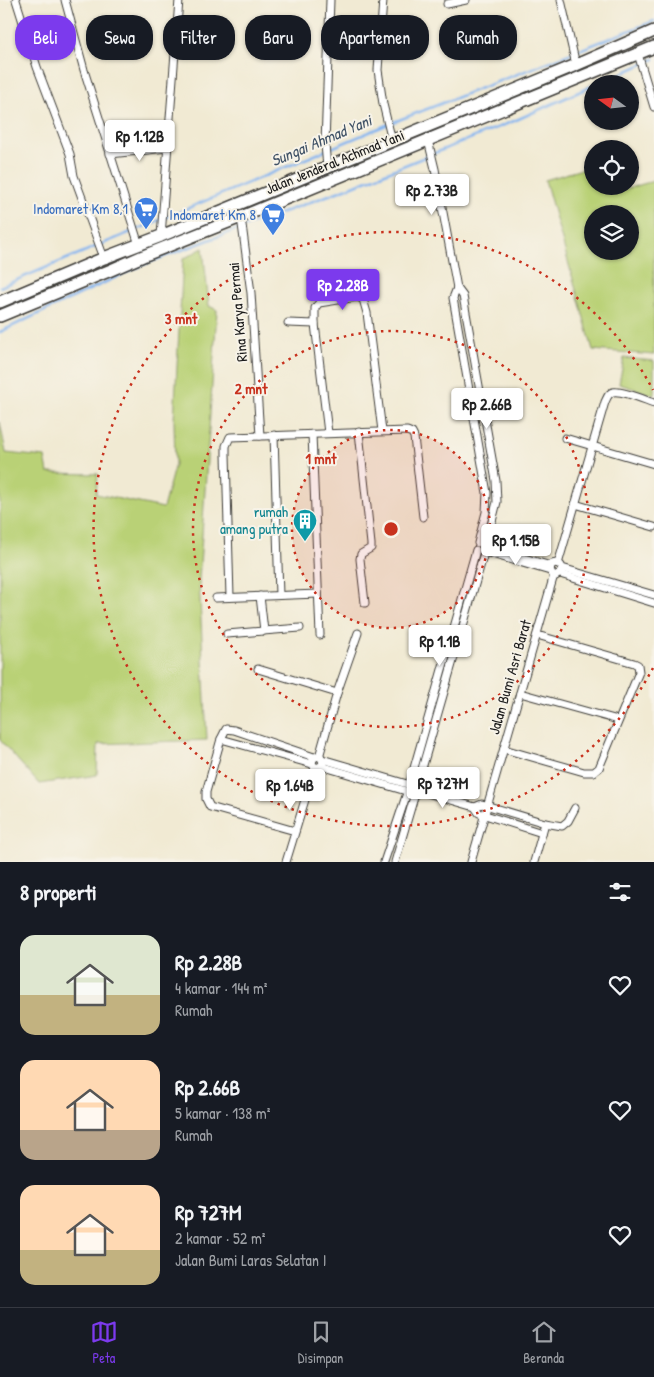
<!DOCTYPE html>
<html lang="id">
<head>
<meta charset="utf-8">
<style>
  body { margin:0; font-family:"Patrick Hand",sans-serif; background:#242831; color:#f1f3f6; height:100vh; display:flex; flex-direction:column; font-size:19px; white-space:nowrap }
  * { box-sizing:border-box; margin:0 }
  p { font-size:16px; color:#9ea1a6 }
  .icon { flex:none; width:28px; height:28px; fill:none; stroke:currentColor; stroke-width:2; stroke-linecap:round; stroke-linejoin:round }
  .map { position:relative; height:862px; overflow:hidden }
  .panel { display:flex; flex-direction:column; background:#171b24; flex:1 }
  .panel>* { flex:none }
  .guide { position:absolute; left:15px; top:15px; width:625px; height:45px; display:flex; gap:10px }
  .needle { width:32px; rotate:285deg }
  .tools { position:absolute; left:584px; top:75px; display:grid; gap:10px }
  .tools a { display:grid; place-items:center; width:55px; height:55px; border-radius:50%; background:#171b24; box-shadow:0 1px 4px #0004; font-size:25px }
  .price { position:absolute; translate:-50% -42px; padding:0 11px; border-radius:5px; background:#fff; color:#222; font-size:16px; line-height:32px; filter:drop-shadow(0 1px 2px #0008) }
  .price::after { content:''; position:absolute; left:50%; top:30px; width:15px; height:11px; margin-left:-8px; background:inherit; clip-path:polygon(0 0,100% 0,50% 100%) }
  .price.on { background:#7c3aed; color:#fff }
  ul { padding:0; list-style:none }
  li { display:flex; align-items:center; gap:15px; height:125px; padding:0 20px }
  li span { display:grid; place-items:center; flex:none; width:140px; height:100px; border-radius:15px; color:#555 }
  li>.icon { margin-inline-start:auto }
  span .icon { width:60px; height:60px; fill:#fffc; stroke-width:1 }
  li b { font-size:21px }
  h2 { display:flex; justify-content:space-between; align-items:center; height:60px; padding:0 20px; font-size:21px }
  .tag { padding:0 18px; border-radius:20px; background:#171b24; box-shadow:0 1px 4px #0004; font-size:18px; line-height:45px }
  .tag.on { background:#7c3aed; color:#fff }
  .dock { display:flex; justify-content:space-around; align-items:center; height:70px; border-top:1px solid #363941; background:#171b24; font-size:14px; color:#9ea1a6 }
  .dock a { display:grid; justify-items:center; gap:2px }
  .dock .on { color:#7c3aed }
  .map>svg:first-child { display:block }
</style>
</head>
<body>
<div class="map">
<svg width="654" height="862" viewBox="0 0 654 862">
  <rect width="100%" height="100%" fill="#f7f3e8"/>
  <filter id="ink" filterUnits="userSpaceOnUse"><feTurbulence type="fractalNoise" baseFrequency=".02" numOctaves="2"/><feDisplacementMap in="SourceGraphic" scale="10" xChannelSelector="R" yChannelSelector="G"/><feConvolveMatrix kernelMatrix="1 2 1 2 8 2 1 2 1" color-interpolation-filters="sRGB"/></filter>
  <filter id="wash" filterUnits="userSpaceOnUse"><feTurbulence type="fractalNoise" baseFrequency=".0096" numOctaves="4" result="noise"/><feDisplacementMap in="SourceGraphic" scale="20" xChannelSelector="R" yChannelSelector="G"/><feGaussianBlur stdDeviation="1.12" result="paint"/><feColorMatrix in="noise" values="0 0 0 0 0 0 0 0 0 0 0 0 0 0 0 0 0 1.4 0 .05"/><feComposite in="paint" operator="in"/></filter>
  <g filter="url(#wash)">
    <rect width="100%" height="100%" fill="#f1ead3"/>
    <!-- green -->
    <g fill="#b9d176" stroke="#6a7649" fill-rule="evenodd">
      <path d="M592 166V186H612L614 192 654 181V355L593 350 545 180ZM592 214H630V251H592Z"/>
      <polygon points="203,248 209,306 217,310 199,580 207,740 98,744 97,775 39,784 0,740 0,422 6,453 45,457 48,473 98,474 96,494 163,508 175,464 174,420 183,259"/>
      <polygon points="624,358 654,361 654,395 619,384"/>
    </g>
    <g fill="none" stroke-linecap="round" stroke-linejoin="round">
      <!-- stream -->
      <g stroke="#84b5f0" stroke-width="2.5">
        <polyline points="598,84 654,59"/>
        <polyline points="0,287 391,123 654,21"/>
        <polyline points="0,332 142,265 348,188 514,121 592,86"/>
      </g>
    </g>
  </g>
  <g filter="url(#ink)">
    <g fill="none" stroke-linecap="round" stroke-linejoin="round">
      <defs>
        <g id="minor">
          <polyline points="16,0 37,67 70,154 74,176 104,258"/>
          <polyline points="65,0 84,70 139,245"/>
          <polyline points="383,0 378,70 383,104 392,141"/>
          <polyline points="561,0 576,65"/>
          <polyline points="447,4 466,0"/>
          <polyline points="638,54 654,107"/>
          <polyline points="428,140 435,169 457,288"/>
          <polyline points="110,154 167,148"/>
          <polyline points="327,168 325,144 330,0"/>
          <polyline points="241,217 251,293 260,436"/>
          <polyline points="161,236 179,0"/>
          <polyline points="457,288 463,296 496,481 497,502 486,545"/>
          <polyline points="457,288 453,298 487,493 486,512 478,543"/>
          <polyline points="288,323 315,324"/>
          <polyline points="359,432 371,544 371,548 361,554 360,559 365,603"/>
          <polyline points="328,433 315,324 315,308 319,303 357,297 363,299 367,313 382,431"/>
          <polyline points="312,434 320,635"/>
          <polyline points="274,435 279,595"/>
          <polyline points="565,438 654,464"/>
          <polyline points="575,504 654,527"/>
          <polyline points="487,547 551,566"/>
          <polyline points="485,552 550,571"/>
          <path d="M558 564 605 402C607 398 608 393 613 392 622 390 645 400 654 403"/>
          <path d="M562 568 561 572 556 576 552 574 550 569 552 564C557 562 561 564 562 568L654 595"/>
          <polyline points="560,574 654,603"/>
          <polyline points="260,596 264,631"/>
          <polyline points="230,597 226,454 226,446 230,437 407,431 412,433 414,437 423,517"/>
          <polyline points="216,598 318,594"/>
          <polyline points="227,634 300,628"/>
          <polyline points="258,669 337,693 319,757"/>
          <polyline points="337,693 358,633"/>
          <polyline points="520,693 618,720"/>
          <polyline points="221,739 206,792 206,799 210,807 295,831"/>
          <polyline points="504,749 584,772 594,772 599,768 639,672 638,665 634,663 537,635"/>
          <polyline points="322,759 407,784"/>
          <polyline points="312,764 221,739 226,729 234,730 314,757"/>
          <polyline points="321,766 323,763 321,757 317,756 313,759 312,764 316,768 321,766 406,791"/>
          <polyline points="410,782 476,550"/>
          <polyline points="417,786 484,553"/>
          <polyline points="417,790 475,807 479,813 542,833"/>
          <polyline points="475,807 482,804 545,823 562,826 568,821 575,808"/>
          <polyline points="286,862 315,767"/>
          <polyline points="384,862 407,793"/>
          <polyline points="395,862 417,787"/>
          <polyline points="471,862 554,575"/>
          <polyline points="534,862 545,823"/>
        </g>
        <g id="trunk">
          <polyline points="0,302 104,258 161,236 576,65 654,31"/>
          <polyline points="0,316 111,270 143,256 241,217 654,47"/>
        </g>
      </defs>
      <!-- minor casing -->
      <use href="#minor" stroke="#3c3b37" stroke-width="9"/>
      <!-- trunk casing -->
      <use href="#trunk" stroke="#3c3b37" stroke-width="14"/>
      <!-- minor -->
      <use href="#minor" stroke="#fff" stroke-width="7"/>
      <!-- trunk -->
      <use href="#trunk" stroke="#fff" stroke-width="11"/>
    </g>
  </g>
  <!-- distance rings -->
  <circle cx="391" cy="529" r="99" fill="#c8321e" fill-opacity=".12"/>
  <g fill="none" stroke="#c8321e" stroke-width="2.5" stroke-dasharray="2.5 5">
    <circle cx="391" cy="529" r="99"/>
    <circle cx="391" cy="529" r="198"/>
    <path d="M653 668A297 297 0 1 1 653 390"/>
  </g>
  <!-- icons -->
  <defs>
    <symbol id="supermarket-pin" viewBox="-11 -11 22 30"><path d="M0 17L-7.5 6A9.5 9.5 0 1 1 7.5 6Z" fill="#3f7fe0" stroke="#f7f3e8"/><path d="M-6-5.5h2.5l.6 2H6L4.5 2H-2.5L-4.4-4H-6ZM-1.5 3.2a1.3 1.3 0 1 0 .1 0ZM3 3.2a1.3 1.3 0 1 0 .1 0Z" fill="#fff"/></symbol>
    <symbol id="building-pin" viewBox="-11 -11 22 30"><path d="M0 17L-7.5 6A9.5 9.5 0 1 1 7.5 6Z" fill="#0f9aa8" stroke="#f7f3e8"/><path d="M-4-6H4V6H1V3H-1V6H-4ZM-2.5-4.3h1.7v1.8h-1.7ZM.8-4.3h1.7v1.8H.8ZM-2.5-1h1.7V.8h-1.7ZM.8-1h1.7V.8H.8Z" fill="#fff"/></symbol>
  </defs>
  <g fill-rule="evenodd">
    <use href="#supermarket-pin" x="132" y="195" width="28" height="38"/>
    <use href="#supermarket-pin" x="259" y="201" width="28" height="38"/>
    <use href="#building-pin" x="291" y="507" width="28" height="38"/>
  </g>
  <g text-anchor="middle" stroke-width="4" stroke-linejoin="round" paint-order="stroke">
    <!-- street labels -->
    <g font-size="15" fill="#1c1c1c" stroke="#f7f3e8">
      <text transform="translate(335 162) rotate(-22)" y="5">Jalan Jenderal Achmad Yani</text>
      <text transform="translate(238 312) rotate(-95)" y="5">Rina Karya Permai</text>
      <text transform="translate(510 677) rotate(-74)" y="5">Jalan Bumi Asri Barat</text>
    </g>
    <!-- shop labels -->
    <g font-size="15" fill="#366cbe" stroke="#f7f3e8" text-anchor="end">
      <text x="128" y="214">Indomaret Km 8,1</text>
      <text x="256" y="220">Indomaret Km 8</text>
    </g>
    <!-- culture labels -->
    <g font-size="15" fill="#0d838f" stroke="#f7f3e8" text-anchor="end">
      <text x="288" y="517">rumah<tspan x="288" dy="17">amang putra</tspan></text>
    </g>
    <!-- water labels -->
    <g font-size="16" font-style="italic" fill="#405266" stroke="#f7f3e8">
      <text transform="translate(321 140) rotate(-23)" y="6">Sungai Ahmad Yani</text>
    </g>
  </g>
  <circle cx="391" cy="529" r="8" fill="#c8321e" stroke="#f7f3e8" stroke-width="2.5"/>
  <g font-size="15" text-anchor="middle" font-weight="bold" fill="#c8321e" stroke="#f7f3e8" stroke-width="4" stroke-linejoin="round" paint-order="stroke">
    <text x="181" y="324">3 mnt</text>
    <text x="251" y="394">2 mnt</text>
    <text x="321" y="464">1 mnt</text>
  </g>
</svg>
<div class="tools">
<a><svg class="needle" viewBox="-14 -14 28 28"><path d="M0-13l5 13h-10z" fill="#e53935"/><path d="M0 13l5-13h-10z" fill="#9ea1a6"/></svg></a>
<a><svg class="icon" aria-label="locate" viewBox="0 0 24 24"><circle cx="12" cy="12" r="6"/><path d="M12 2v4M12 18v4M2 12h4M18 12h4"/></svg></a>
<a><svg class="icon" aria-label="layers" viewBox="0 0 24 24"><path d="M12 4l9 5-9 5-9-5zM3 14l9 5 9-5"/></svg></a>
</div>
<b class="price" style="left:140px;top:162px">Rp 1.12B</b>
<b class="price" style="left:432px;top:216px">Rp 2.73B</b>
<b class="price on" style="left:343px;top:311px">Rp 2.28B</b>
<b class="price" style="left:487px;top:430px">Rp 2.66B</b>
<b class="price" style="left:516px;top:566px">Rp 1.15B</b>
<b class="price" style="left:440px;top:667px">Rp 1.1B</b>
<b class="price" style="left:443px;top:809px">Rp 727M</b>
<b class="price" style="left:290px;top:811px">Rp 1.64B</b>
<div class="guide">
<a class="tag on">Beli</a>
<a class="tag">Sewa</a>
<a class="tag">Filter</a>
<a class="tag">Baru</a>
<a class="tag">Apartemen</a>
<a class="tag">Rumah</a>
</div>
</div>
<section class="panel">
<h2>8 properti<svg class="icon" aria-label="filters" viewBox="0 0 24 24"><path d="M4 7h16M4 17h16"/><circle cx="9" cy="7" r="2"/><circle cx="15" cy="17" r="2"/></svg></h2>
<ul>
<li><span style="background:linear-gradient(#dfe7d0 60%,#c2b280 0)"><svg class="icon" aria-label="home" viewBox="0 0 24 24"><path d="M3 11l9-7 9 7M6 9v11h12V9"/></svg></span><div><b>Rp 2.28B</b><p>4 kamar · 144 m²</p><p>Rumah</p></div><svg class="icon" aria-label="heart" viewBox="0 0 24 24"><path d="M12 20l-8-8c-3-5 5-10 8-4 3-6 11-1 8 4z"/></svg></li>
<li><span style="background:linear-gradient(#ffd9b3 70%,#b9a48a 0)"><svg class="icon" aria-label="home" viewBox="0 0 24 24"><path d="M3 11l9-7 9 7M6 9v11h12V9"/></svg></span><div><b>Rp 2.66B</b><p>5 kamar · 138 m²</p><p>Rumah</p></div><svg class="icon" aria-label="heart" viewBox="0 0 24 24"><path d="M12 20l-8-8c-3-5 5-10 8-4 3-6 11-1 8 4z"/></svg></li>
<li><span style="background:linear-gradient(#ffd9b3 65%,#c2b280 0)"><svg class="icon" aria-label="home" viewBox="0 0 24 24"><path d="M3 11l9-7 9 7M6 9v11h12V9"/></svg></span><div><b>Rp 727M</b><p>2 kamar · 52 m²</p><p>Jalan Bumi Laras Selatan I</p></div><svg class="icon" aria-label="heart" viewBox="0 0 24 24"><path d="M12 20l-8-8c-3-5 5-10 8-4 3-6 11-1 8 4z"/></svg></li>
</ul>
</section>
<nav class="dock">
<a class="on"><svg class="icon" aria-label="map" viewBox="0 0 24 24"><path d="M3 6l6-2 6 2 6-2v14l-6 2-6-2-6 2zM9 4v14M15 6v14"/></svg>Peta</a>
<a><svg class="icon" aria-label="saved" viewBox="0 0 24 24"><path d="M7 4h10v16l-5-4-5 4z"/></svg>Disimpan</a>
<a><svg class="icon" aria-label="home" viewBox="0 0 24 24"><path d="M3 11l9-7 9 7M6 9v11h12V9"/></svg>Beranda</a>
</nav>
</body>
</html>
